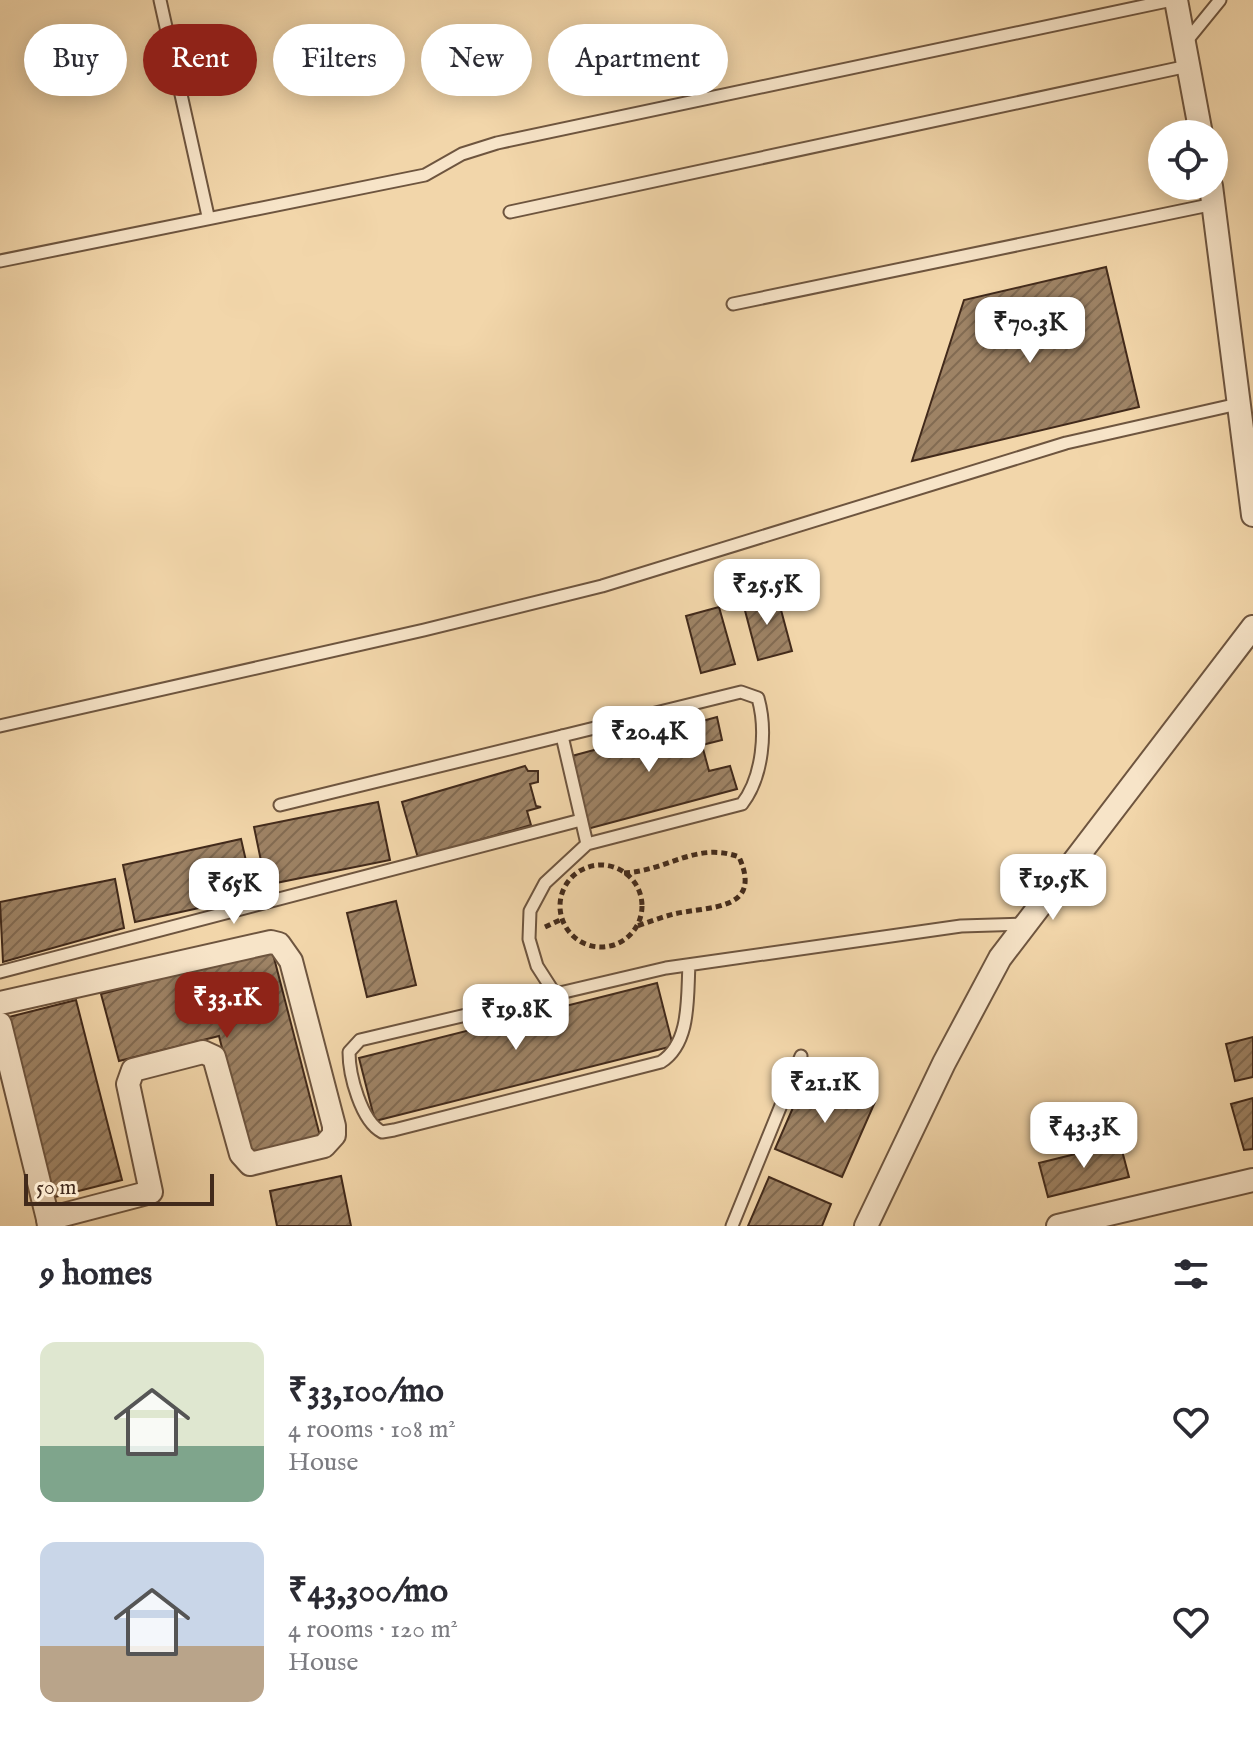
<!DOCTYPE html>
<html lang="en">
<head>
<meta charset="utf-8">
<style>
  body { margin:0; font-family:"IM FELL English",serif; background:#f7f7f7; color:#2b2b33; height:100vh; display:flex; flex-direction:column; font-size:30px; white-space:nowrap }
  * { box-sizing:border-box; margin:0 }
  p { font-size:26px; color:#7c7c81 }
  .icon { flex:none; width:44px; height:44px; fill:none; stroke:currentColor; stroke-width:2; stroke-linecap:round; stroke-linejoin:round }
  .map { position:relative; height:1226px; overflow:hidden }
  .details { display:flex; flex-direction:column; background:#fff; flex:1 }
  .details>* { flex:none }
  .hud { position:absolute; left:24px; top:24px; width:800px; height:72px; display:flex; gap:16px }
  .tools { position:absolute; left:1148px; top:120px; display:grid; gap:16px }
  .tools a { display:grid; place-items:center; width:80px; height:80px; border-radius:50%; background:#fff; box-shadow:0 4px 20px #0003; font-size:40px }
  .scale { position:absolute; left:24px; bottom:20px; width:190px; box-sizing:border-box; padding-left:8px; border:4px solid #422a1b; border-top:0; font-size:22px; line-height:28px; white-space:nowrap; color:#422a1b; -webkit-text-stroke:6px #f7e4c8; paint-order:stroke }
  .price { position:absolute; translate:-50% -68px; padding:0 18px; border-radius:16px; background:#fff; color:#222; font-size:26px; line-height:52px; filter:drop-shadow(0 2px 4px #0008) }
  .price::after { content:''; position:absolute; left:50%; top:48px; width:24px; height:18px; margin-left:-12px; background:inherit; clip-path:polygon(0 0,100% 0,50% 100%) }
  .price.current { background:#8f2418; color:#fff }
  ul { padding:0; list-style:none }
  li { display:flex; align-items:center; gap:24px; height:200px; padding:0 40px }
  li span { display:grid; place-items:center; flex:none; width:224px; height:160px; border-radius:16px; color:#555 }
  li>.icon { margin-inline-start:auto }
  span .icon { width:96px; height:96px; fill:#fffc; stroke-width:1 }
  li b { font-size:34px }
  h2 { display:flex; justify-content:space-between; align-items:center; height:96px; padding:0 40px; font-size:34px }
  .tag { padding:0 28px; border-radius:36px; background:#fff; box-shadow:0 4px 20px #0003; font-size:28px; line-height:72px }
  .tag.current { background:#8f2418; color:#fff }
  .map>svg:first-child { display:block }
</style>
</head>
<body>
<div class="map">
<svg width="1253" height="1226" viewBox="0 0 1253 1226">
  <defs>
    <pattern id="building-hatch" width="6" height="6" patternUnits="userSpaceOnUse" patternTransform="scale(2)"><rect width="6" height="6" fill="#9e8365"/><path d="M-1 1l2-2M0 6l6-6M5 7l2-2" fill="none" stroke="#826b52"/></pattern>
  </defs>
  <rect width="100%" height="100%" fill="#f2d6aa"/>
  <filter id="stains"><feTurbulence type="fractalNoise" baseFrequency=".0025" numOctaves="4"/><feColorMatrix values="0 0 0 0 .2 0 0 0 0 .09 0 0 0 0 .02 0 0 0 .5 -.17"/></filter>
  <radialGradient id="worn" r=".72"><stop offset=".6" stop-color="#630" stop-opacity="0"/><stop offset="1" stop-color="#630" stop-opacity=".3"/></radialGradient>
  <!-- building -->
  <g fill="url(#building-hatch)" stroke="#422a1b" stroke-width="2">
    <polygon points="1106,267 1139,407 912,461 964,300"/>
    <polygon points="777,595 792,651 758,660 743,603"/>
    <polygon points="719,607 735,664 701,673 686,616"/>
    <polygon points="717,717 722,740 702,745 709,771 730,766 737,789 587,829 568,757"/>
    <polygon points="525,766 528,771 538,771 538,782 530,784 536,806 541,807 527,811 531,825 418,858 402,802"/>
    <polygon points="378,802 390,860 266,885 254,827"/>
    <polygon points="241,839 254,896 135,922 123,865"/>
    <polygon points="115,879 124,928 3,962 0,902"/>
    <polygon points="396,901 416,985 367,997 347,913"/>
    <polygon points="272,950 320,1136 249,1155 219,1036 119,1061 101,994"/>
    <polygon points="657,983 673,1046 375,1121 359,1058"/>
    <polygon points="76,1000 122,1180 47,1199 1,1019"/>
    <polygon points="1253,1037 1253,1077 1235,1081 1226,1044"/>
    <polygon points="808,1073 875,1102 842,1177 775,1149"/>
    <polygon points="1253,1098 1253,1149 1244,1150 1231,1104"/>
    <polygon points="1120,1143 1129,1177 1048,1197 1039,1163"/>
    <polygon points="341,1176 351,1226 277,1226 270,1191"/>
    <polygon points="769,1177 831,1204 822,1226 748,1226"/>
  </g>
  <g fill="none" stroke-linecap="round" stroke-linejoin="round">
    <defs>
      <g id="lane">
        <polyline points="160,0 208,216"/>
        <polyline points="1185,43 1220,0"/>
        <polyline points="510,212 1188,66"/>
        <polyline points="0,261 425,175 462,154 497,143 1172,0"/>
        <polyline points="733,304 1214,204"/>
        <polyline points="0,726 424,630 602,586 1066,443 1238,404"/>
        <polyline points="280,805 562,736"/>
        <path d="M689 965C687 997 691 1043 661 1062L394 1130 382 1132C361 1121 349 1075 349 1052L360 1040 666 968 961 926 1023 924"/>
        <polyline points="0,972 581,820"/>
        <path d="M555 994 537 966 529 939 530 911 545 883 587 844 742 804C763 777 767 730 758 698L741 692 562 736 587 844"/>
        <polyline points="732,1226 801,1056"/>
      </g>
      <g id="street">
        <polyline points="1176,0 1201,134"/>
        <polyline points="1211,186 1253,515"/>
        <polyline points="0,1003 271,942 279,944 291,961 334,1126 334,1135 324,1146 250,1164 241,1154 214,1057 203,1052 133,1070 128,1084 151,1192 48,1219 49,1226"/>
        <polyline points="0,1024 48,1219"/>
        <polyline points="866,1226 944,1063 1000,958 1253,627"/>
        <polyline points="1058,1226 1253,1180"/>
      </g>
    </defs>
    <!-- lane casing -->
    <use href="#lane" stroke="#6e553f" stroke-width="15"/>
    <!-- street casing -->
    <use href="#street" stroke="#6e553f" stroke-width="26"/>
    <!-- path -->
    <g stroke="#422a1b" stroke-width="5" stroke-dasharray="6 4" stroke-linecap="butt">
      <circle cx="601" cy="906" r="41"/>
      <path d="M624 873C667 871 697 841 739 857 764 912 707 906 674 914 662 917 649 922 637 926"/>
      <polyline points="545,927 562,919"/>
    </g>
    <!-- lane -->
    <use href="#lane" stroke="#f7e4c8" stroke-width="11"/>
    <!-- street -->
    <use href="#street" stroke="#f7e4c8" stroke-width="22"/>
  </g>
  <rect width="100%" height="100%" filter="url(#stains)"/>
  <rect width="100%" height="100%" fill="url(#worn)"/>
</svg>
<div class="tools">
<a><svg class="icon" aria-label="locate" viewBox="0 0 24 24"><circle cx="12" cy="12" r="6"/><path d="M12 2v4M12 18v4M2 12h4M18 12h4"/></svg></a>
</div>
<div class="scale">50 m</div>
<b class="price" style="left:1030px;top:365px">₹70.3K</b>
<b class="price" style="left:767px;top:627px">₹25.5K</b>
<b class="price" style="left:649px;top:774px">₹20.4K</b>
<b class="price" style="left:1053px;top:922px">₹19.5K</b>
<b class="price" style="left:234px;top:926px">₹65K</b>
<b class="price current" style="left:227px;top:1040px">₹33.1K</b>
<b class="price" style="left:516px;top:1052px">₹19.8K</b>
<b class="price" style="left:825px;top:1125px">₹21.1K</b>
<b class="price" style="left:1084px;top:1170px">₹43.3K</b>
<div class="hud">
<a class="tag">Buy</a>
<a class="tag current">Rent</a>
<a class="tag">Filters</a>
<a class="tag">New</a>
<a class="tag">Apartment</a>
</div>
</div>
<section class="details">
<h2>9 homes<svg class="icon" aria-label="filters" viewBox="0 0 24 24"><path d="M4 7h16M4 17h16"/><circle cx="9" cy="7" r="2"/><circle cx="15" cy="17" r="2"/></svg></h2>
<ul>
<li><span style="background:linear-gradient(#dfe7d0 65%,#7fa58c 0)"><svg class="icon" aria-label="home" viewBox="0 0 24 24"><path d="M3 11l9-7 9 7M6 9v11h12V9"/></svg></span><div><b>₹33,100/mo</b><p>4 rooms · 108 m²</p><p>House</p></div><svg class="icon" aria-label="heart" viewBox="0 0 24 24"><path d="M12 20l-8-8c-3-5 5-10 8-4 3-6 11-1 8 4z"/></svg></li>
<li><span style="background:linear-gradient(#c9d6e8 65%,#b9a48a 0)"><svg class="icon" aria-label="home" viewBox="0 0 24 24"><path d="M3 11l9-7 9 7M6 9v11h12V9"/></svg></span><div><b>₹43,300/mo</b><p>4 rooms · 120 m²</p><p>House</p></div><svg class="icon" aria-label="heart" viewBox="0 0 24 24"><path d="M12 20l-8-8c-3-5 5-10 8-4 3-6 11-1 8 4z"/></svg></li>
</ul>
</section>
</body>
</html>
